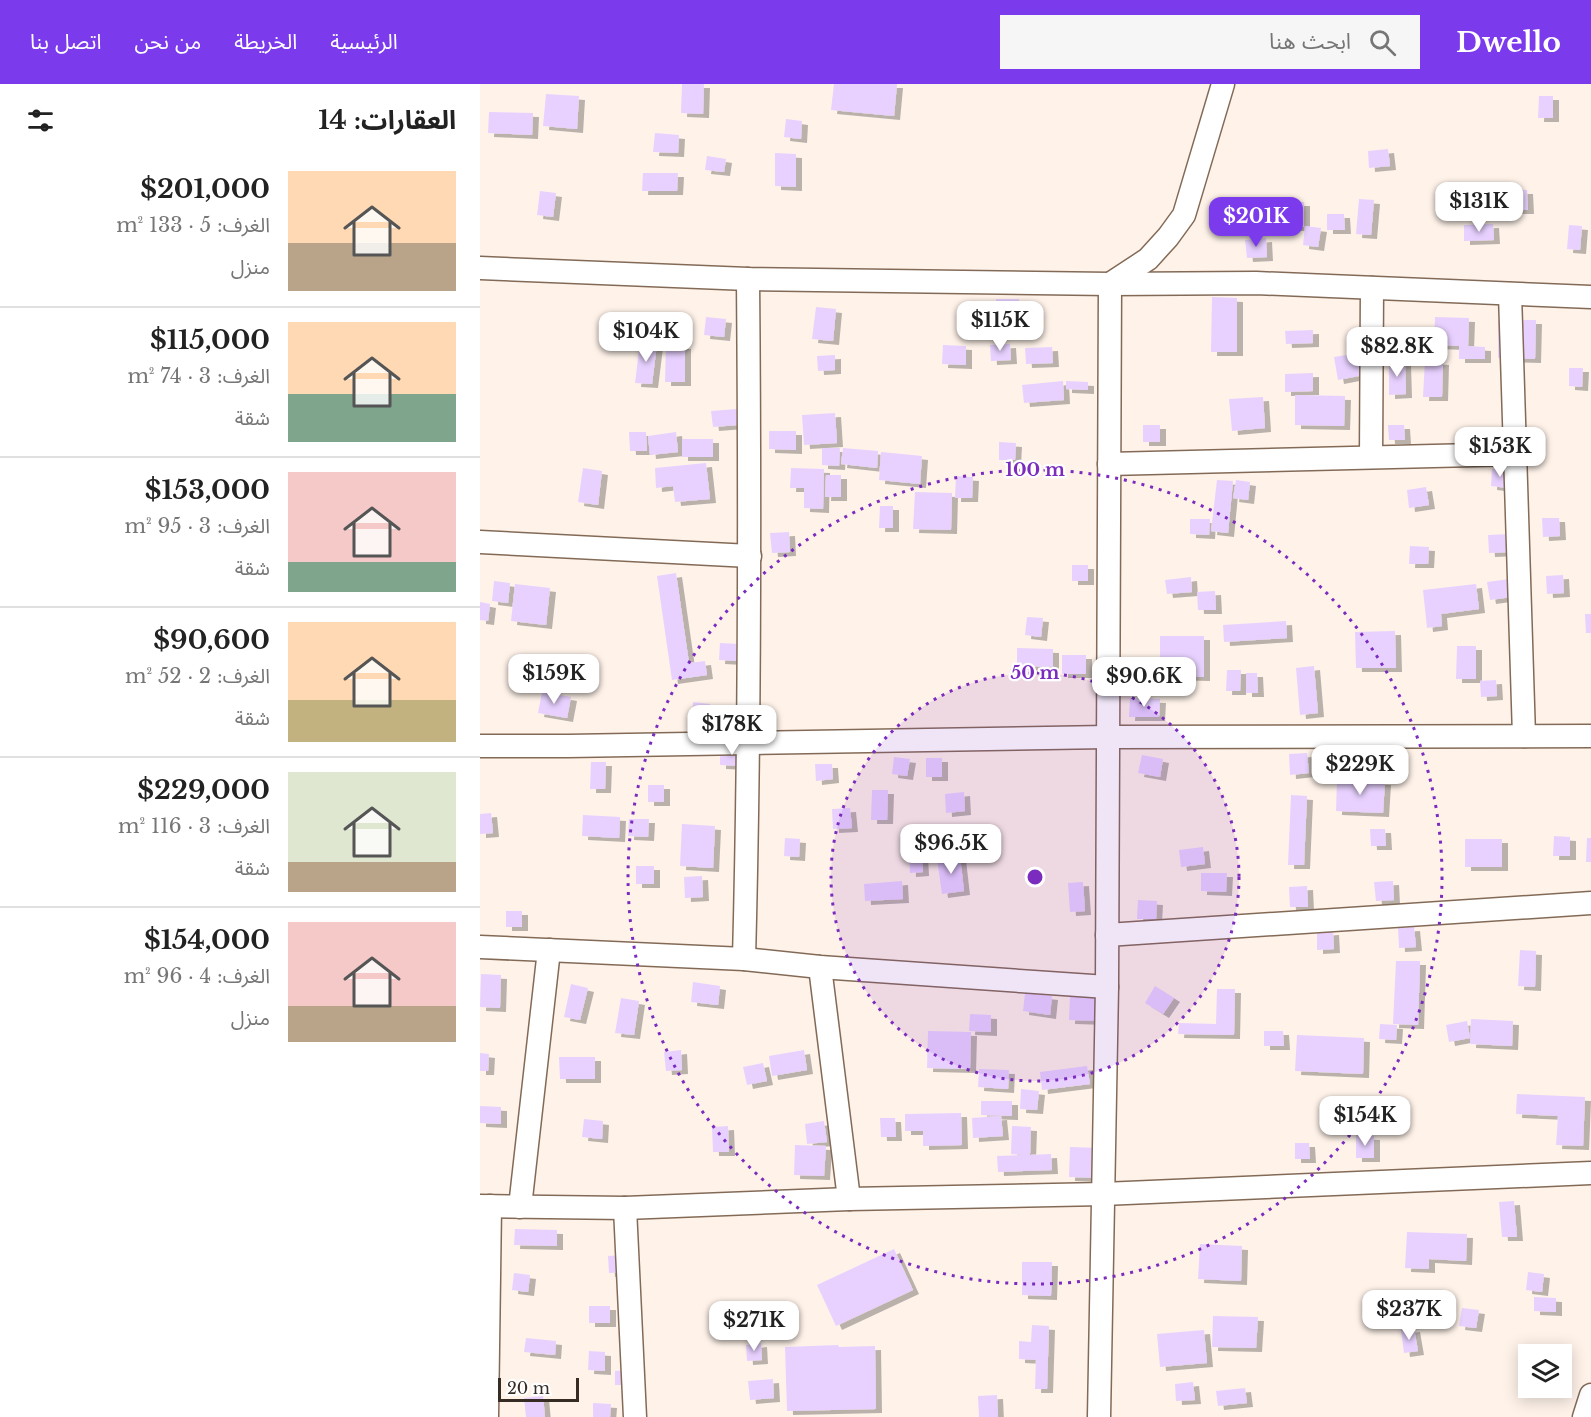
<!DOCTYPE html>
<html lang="ar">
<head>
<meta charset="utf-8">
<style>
  body { margin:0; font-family:"Libre Baskerville","Noto Sans Arabic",serif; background:#f6f6f6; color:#222; direction:rtl; height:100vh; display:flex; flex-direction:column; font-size:22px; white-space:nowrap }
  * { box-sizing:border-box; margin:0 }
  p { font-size:20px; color:#767676 }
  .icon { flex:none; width:33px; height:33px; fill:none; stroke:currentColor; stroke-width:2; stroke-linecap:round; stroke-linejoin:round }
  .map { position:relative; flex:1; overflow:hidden; direction:ltr }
  .panel { display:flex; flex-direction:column; background:#fff; width:480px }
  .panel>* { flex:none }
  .controls { position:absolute; left:1038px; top:1260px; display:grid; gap:12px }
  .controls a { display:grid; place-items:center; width:54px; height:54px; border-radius:0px; background:#fff; box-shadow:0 3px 15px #0003; font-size:30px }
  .scale { position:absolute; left:18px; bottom:15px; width:81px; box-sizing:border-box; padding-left:6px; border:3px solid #372c24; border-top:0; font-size:16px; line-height:21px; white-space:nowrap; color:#372c24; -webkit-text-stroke:4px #fff; paint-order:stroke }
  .price { position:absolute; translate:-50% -51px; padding:0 14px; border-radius:12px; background:#fff; color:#222; font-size:20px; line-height:39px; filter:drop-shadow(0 2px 3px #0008) }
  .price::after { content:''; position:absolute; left:50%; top:36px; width:18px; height:14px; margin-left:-9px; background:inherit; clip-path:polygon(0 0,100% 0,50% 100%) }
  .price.on { background:#7c3aed; color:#fff }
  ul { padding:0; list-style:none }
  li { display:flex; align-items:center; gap:18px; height:150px; padding:0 24px }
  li+li { border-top:2px solid #e0e0e0 }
  li span { display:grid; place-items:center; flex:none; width:168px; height:120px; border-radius:0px; color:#555 }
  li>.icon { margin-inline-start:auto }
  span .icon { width:72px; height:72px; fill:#fffc; stroke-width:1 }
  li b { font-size:26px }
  h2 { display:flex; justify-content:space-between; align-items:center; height:72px; padding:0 24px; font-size:26px }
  header { display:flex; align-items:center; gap:36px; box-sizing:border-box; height:84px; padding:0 30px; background:#7c3aed; color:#fff }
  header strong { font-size:28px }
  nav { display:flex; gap:33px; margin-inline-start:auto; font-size:21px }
  .search { width:420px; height:54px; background:#f6f6f6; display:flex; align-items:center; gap:15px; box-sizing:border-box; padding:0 21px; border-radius:0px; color:#767676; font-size:22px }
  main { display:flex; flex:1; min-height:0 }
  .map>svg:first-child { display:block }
</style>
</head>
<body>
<header>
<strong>Dwello</strong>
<div class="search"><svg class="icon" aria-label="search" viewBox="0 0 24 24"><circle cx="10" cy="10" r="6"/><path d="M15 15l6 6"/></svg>ابحث هنا</div>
<nav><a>الرئيسية</a><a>الخريطة</a><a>من نحن</a><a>اتصل بنا</a></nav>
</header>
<main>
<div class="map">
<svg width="1111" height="1333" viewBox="0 0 1111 1333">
  <defs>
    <filter id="shadow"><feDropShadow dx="6" dy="4" stdDeviation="0" flood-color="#0004"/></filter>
  </defs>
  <rect width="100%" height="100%" fill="#fef2e9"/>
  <!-- building -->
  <g fill="#e8d1ff" filter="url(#shadow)">
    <polygon points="202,0 224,0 223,30 201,29"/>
    <polygon points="354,0 417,0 414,32 351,26"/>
    <polygon points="66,10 99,12 97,45 63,42"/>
    <polygon points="1059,12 1073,12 1073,34 1058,34"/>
    <polygon points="9,28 53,29 52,51 8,49"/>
    <polygon points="306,35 322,37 321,55 304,53"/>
    <polygon points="175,49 199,51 198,69 173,68"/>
    <polygon points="908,65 910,82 889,84 888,67"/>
    <polygon points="295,69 316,70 316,103 295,102"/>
    <polygon points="227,72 246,75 244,88 225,86"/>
    <polygon points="163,89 198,89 197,107 162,107"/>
    <polygon points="1031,106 1047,106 1048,126 1032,126"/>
    <polygon points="60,107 76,109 73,133 57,131"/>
    <polygon points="879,115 894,116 891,151 876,150"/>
    <rect x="807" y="118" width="17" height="25"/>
    <polygon points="847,130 864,130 865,146 847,146"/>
    <polygon points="1013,140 1014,156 984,157 984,141"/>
    <polygon points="1089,141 1102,142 1100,166 1087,165"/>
    <polygon points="825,142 841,144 838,163 823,161"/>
    <polygon points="786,154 787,173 767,174 765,156"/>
    <polygon points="732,213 757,214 757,268 731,268"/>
    <polygon points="516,215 539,215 539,237 516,238"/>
    <polygon points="336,223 356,225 353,257 332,255"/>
    <polygon points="226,233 246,235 244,253 224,251"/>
    <polygon points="955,233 989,234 988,262 1005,263 1005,275 979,275 979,262 954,261"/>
    <polygon points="1018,236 1056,236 1055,275 1018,274"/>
    <polygon points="833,246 833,259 806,260 805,247"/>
    <polygon points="160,258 177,260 172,300 155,299"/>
    <polygon points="530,260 531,276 511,277 510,261"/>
    <polygon points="186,261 205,261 205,298 185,298"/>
    <polygon points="463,261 486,262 486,281 462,280"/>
    <polygon points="572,263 573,279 546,280 545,264"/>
    <polygon points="886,268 889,290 858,296 854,273"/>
    <polygon points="355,271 355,286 338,287 337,272"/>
    <polygon points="945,276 963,277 962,313 943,313"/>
    <polygon points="909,277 925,277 926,310 909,311"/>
    <polygon points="1089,284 1103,284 1102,303 1089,302"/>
    <polygon points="833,289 833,307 805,308 805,290"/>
    <polygon points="583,297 584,316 544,319 542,301"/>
    <polygon points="586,297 608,298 608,306 586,305"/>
    <polygon points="815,311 865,312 864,342 815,341"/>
    <polygon points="783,313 785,344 752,347 749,315"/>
    <polygon points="257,325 258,341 233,343 231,327"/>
    <polygon points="355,329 357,359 324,361 322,331"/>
    <rect x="663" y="341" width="17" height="17"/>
    <polygon points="908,341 924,341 925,356 909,356"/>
    <polygon points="289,347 316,347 316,366 289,365"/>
    <polygon points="149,348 166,348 167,367 150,367"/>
    <polygon points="196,348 198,368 170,371 168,352"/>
    <rect x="202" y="355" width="31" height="18"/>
    <polygon points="519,358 536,359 535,376 519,376"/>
    <polygon points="342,364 360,364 359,382 342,381"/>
    <polygon points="363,364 398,367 397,384 361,380"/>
    <polygon points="401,368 442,372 440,400 399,396"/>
    <polygon points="226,379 230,415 195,418 193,402 176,404 175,384"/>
    <polygon points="103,384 122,387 118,421 98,418"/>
    <polygon points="311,384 344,385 343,425 324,424 324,404 310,404"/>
    <polygon points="1012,385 1030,386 1028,404 1011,402"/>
    <polygon points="346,391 361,391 361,413 345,413"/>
    <polygon points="476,392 493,393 492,414 475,414"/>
    <polygon points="737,396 753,397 748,449 731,447"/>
    <polygon points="756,396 770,398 768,416 753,414"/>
    <polygon points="946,403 949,421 929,424 927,406"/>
    <polygon points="435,408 472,409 471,446 433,445"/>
    <polygon points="400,422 413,422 413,444 399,444"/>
    <polygon points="1062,434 1079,434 1080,452 1063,453"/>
    <polygon points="710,435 730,435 729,451 710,450"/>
    <polygon points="309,448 310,468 292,469 290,449"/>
    <polygon points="1030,450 1031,468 1009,469 1008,451"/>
    <polygon points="930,462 949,463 948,480 929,480"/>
    <rect x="592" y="481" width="16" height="16"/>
    <polygon points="196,489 209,579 225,577 227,591 192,596 177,492"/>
    <polygon points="1083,491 1084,509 1067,510 1066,492"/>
    <polygon points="711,493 712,508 687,510 685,496"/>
    <polygon points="1037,494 1039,512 1010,516 1007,498"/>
    <polygon points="14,497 30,499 28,519 12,517"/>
    <polygon points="35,500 70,504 66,541 31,537"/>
    <polygon points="996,500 999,525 961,530 962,542 947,544 943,506"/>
    <polygon points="735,507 736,526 718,526 717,508"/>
    <polygon points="0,518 10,520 8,537 0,536"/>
    <polygon points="1105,530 1111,530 1111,549 1106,549"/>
    <polygon points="547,533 563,534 561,553 545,551"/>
    <polygon points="806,537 807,554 744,558 743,541"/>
    <polygon points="915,547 916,584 876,584 875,548"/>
    <polygon points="680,552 724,552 724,593 680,592"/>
    <polygon points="240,559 258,560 257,577 239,576"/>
    <polygon points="977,562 996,562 996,595 976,595"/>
    <polygon points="537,564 573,565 573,583 537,582"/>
    <rect x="582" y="571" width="24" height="19"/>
    <polygon points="834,582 838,629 820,631 816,584"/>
    <polygon points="747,586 761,586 760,607 746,607"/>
    <polygon points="766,589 777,589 778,609 766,609"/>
    <polygon points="1016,596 1017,612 1001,613 1000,597"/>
    <polygon points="62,608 91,613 87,634 58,629"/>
    <polygon points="650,614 680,615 679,633 649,633"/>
    <polygon points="213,618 230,620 228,636 212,634"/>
    <polygon points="240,663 264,663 263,682 240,681"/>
    <polygon points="827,669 829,689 810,691 809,670"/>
    <polygon points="662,671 683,675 680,693 658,689"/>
    <polygon points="414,673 430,675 427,692 412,690"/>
    <rect x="446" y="674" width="16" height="19"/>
    <polygon points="111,678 126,678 125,705 110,705"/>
    <polygon points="335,680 352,680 353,695 336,697"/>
    <polygon points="857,695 905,697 903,729 856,727"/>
    <rect x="168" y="701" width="16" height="17"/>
    <polygon points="392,706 408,706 407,736 391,736"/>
    <polygon points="484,708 485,727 466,729 465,710"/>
    <polygon points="811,711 827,712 824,781 808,781"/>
    <polygon points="370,724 372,744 353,745 352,725"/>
    <polygon points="11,729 13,749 0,750 0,730"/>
    <polygon points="103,731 140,733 139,754 102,752"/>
    <polygon points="149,735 169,735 168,753 148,752"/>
    <polygon points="202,740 235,742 233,784 200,782"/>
    <polygon points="890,745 905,745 906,762 891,762"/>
    <polygon points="1074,752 1090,753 1090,772 1073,772"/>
    <polygon points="305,754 320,755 319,773 304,772"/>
    <polygon points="1107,754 1111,754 1111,778 1106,778"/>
    <rect x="985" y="755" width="37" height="28"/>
    <polygon points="723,763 725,780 701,783 699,766"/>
    <polygon points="429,767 442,767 443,788 430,789"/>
    <polygon points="480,772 484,807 462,810 457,775"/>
    <rect x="156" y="782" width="18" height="18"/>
    <polygon points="721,789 747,789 746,808 721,807"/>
    <polygon points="222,792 223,813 205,814 204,793"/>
    <polygon points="422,797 423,815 385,817 384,800"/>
    <polygon points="913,797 914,816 896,817 894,798"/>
    <polygon points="603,798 605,827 590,828 588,799"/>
    <polygon points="827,802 828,823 810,823 809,803"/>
    <polygon points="658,816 677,817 676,835 657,835"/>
    <rect x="26" y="827" width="16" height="16"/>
    <polygon points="934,843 936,863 919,864 918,844"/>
    <polygon points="853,847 854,865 837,866 837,848"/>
    <polygon points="1040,866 1056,867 1055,903 1038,902"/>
    <polygon points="916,877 940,877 938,941 913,940"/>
    <polygon points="1,890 21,891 20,924 0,923"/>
    <polygon points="213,898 240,902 238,921 211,918"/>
    <polygon points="91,900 108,904 100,936 84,933"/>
    <polygon points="675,902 694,914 683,930 665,919"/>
    <polygon points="737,905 755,905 754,951 698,950 699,939 736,940"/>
    <polygon points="545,909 572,912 570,931 543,927"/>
    <polygon points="590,911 621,912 620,937 589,936"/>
    <polygon points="141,914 159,917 154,951 135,949"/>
    <polygon points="490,930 511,931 511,948 489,947"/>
    <polygon points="991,935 1033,937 1032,962 990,960"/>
    <polygon points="987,937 990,954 969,958 966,941"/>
    <polygon points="900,940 917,941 916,956 899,955"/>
    <polygon points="448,947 491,948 490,985 447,984"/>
    <polygon points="784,947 803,947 804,962 784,962"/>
    <polygon points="817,951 884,954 883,990 815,987"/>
    <polygon points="201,966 202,986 186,987 184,968"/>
    <polygon points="324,966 327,986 292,992 289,972"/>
    <polygon points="0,969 9,970 8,987 0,987"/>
    <polygon points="79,973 115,973 115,995 80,995"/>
    <polygon points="283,979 287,997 267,1001 263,983"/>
    <polygon points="607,982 610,1000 562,1006 560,988"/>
    <polygon points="499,985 529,986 528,1005 498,1003"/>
    <polygon points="541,1005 559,1007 557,1026 540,1025"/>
    <polygon points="1037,1010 1105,1013 1103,1062 1076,1061 1078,1032 1036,1030"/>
    <polygon points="501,1017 532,1017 532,1032 501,1031"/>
    <polygon points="0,1022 21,1023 21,1040 0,1039"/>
    <polygon points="481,1029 482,1061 443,1062 443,1047 425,1047 425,1030"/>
    <polygon points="521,1032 523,1052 493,1054 492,1034"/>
    <polygon points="400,1034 415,1034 416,1053 401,1053"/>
    <polygon points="104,1035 123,1037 122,1055 102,1053"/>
    <polygon points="344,1037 347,1058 327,1060 325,1040"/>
    <polygon points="248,1042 249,1068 233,1068 232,1043"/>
    <polygon points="532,1042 551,1043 550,1071 571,1070 572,1086 518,1088 517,1072 544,1071 531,1070"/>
    <polygon points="876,1051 894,1052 894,1074 876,1074"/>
    <polygon points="815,1059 829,1059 830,1075 815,1075"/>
    <polygon points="315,1061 346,1062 344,1092 314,1091"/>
    <polygon points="590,1063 620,1064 619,1094 589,1093"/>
    <polygon points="1034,1117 1037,1153 1022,1153 1019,1118"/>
    <polygon points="35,1145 77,1146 77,1162 34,1161"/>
    <polygon points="927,1148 987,1150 986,1177 949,1175 949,1185 925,1184"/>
    <polygon points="720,1160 762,1162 761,1197 718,1195"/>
    <polygon points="414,1165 433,1206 356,1242 337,1201"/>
    <polygon points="146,1171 147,1188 129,1189 128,1172"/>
    <polygon points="542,1178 572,1178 571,1212 542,1211"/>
    <polygon points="1048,1188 1064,1190 1062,1208 1046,1206"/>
    <polygon points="34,1189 50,1191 48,1208 32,1206"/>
    <polygon points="1054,1213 1076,1214 1076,1228 1054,1227"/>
    <rect x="109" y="1222" width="21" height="17"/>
    <polygon points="982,1224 999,1226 996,1244 979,1242"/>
    <polygon points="733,1232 778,1233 776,1264 732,1263"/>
    <polygon points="552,1241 569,1242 567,1305 555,1305 556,1276 539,1275 539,1257 551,1258"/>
    <polygon points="934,1244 938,1267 924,1269 921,1246"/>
    <polygon points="724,1246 727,1279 680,1283 677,1250"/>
    <polygon points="46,1254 76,1257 75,1271 44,1268"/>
    <polygon points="281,1259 282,1276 267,1277 266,1261"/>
    <polygon points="358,1261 359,1263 395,1262 396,1325 307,1327 305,1263"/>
    <polygon points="109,1267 125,1268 125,1287 108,1286"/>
    <polygon points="153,1286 153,1301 135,1301 135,1287"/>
    <polygon points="293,1295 294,1314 270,1316 268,1297"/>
    <polygon points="713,1298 715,1316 696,1317 695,1300"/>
    <polygon points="765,1304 767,1319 738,1322 736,1307"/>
    <polygon points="517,1311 518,1333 499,1333 498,1312"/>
    <polygon points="63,1312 65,1333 46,1333 44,1314"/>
    <polygon points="113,1319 131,1320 130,1333 113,1333"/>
  </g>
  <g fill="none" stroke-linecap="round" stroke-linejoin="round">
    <defs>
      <g id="street">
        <polyline points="0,184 268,195 630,200 776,199 1111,213"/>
        <polyline points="1030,210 1044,652"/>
        <polyline points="891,373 892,204"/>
        <polyline points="629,380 1035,370"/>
        <polyline points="0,458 270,472"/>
        <polyline points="0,662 88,662 627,653 1111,652"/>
        <polyline points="627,851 1111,819"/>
        <polyline points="0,863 264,875 340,883 627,903"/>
        <path d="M264 875C270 649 270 422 268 195"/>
        <polyline points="340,883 369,1115"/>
        <polyline points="0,1122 145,1124 369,1115 623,1110 1111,1089"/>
        <polyline points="40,1123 69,866"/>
        <polyline points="145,1124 155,1333"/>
        <polyline points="7,1333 10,1122"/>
        <polyline points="619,1333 627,903 630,200 668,175 688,153 704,131 743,0"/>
        <polyline points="1104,1333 1111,1311"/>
      </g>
    </defs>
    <!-- street casing -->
    <use href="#street" stroke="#836a57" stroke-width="25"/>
    <!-- street -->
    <use href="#street" stroke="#fff" stroke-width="22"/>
  </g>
  <!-- distance rings -->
  <circle cx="555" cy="793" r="204" fill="#7b2cbf" fill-opacity=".12"/>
  <g fill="none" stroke="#7b2cbf" stroke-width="3" stroke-dasharray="3 6">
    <circle cx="555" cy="793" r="204"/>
    <circle cx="555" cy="793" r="407"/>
  </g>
  <circle cx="555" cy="793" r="9" fill="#7b2cbf" stroke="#fff" stroke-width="3"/>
  <g font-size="18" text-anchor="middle" font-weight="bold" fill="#7b2cbf" stroke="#fff" stroke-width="4.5" stroke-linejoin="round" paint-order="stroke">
    <text x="555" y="392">100 m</text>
    <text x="555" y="595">50 m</text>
  </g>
</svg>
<div class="controls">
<a><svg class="icon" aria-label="layers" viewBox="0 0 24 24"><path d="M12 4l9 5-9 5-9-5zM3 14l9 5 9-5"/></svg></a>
</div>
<div class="scale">20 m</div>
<b class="price" style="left:999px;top:149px">$131K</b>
<b class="price on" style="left:776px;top:164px">$201K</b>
<b class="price" style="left:520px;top:268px">$115K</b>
<b class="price" style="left:166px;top:279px">$104K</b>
<b class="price" style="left:917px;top:294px">$82.8K</b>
<b class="price" style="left:1020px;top:394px">$153K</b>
<b class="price" style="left:74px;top:621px">$159K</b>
<b class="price" style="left:664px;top:624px">$90.6K</b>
<b class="price" style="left:252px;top:672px">$178K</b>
<b class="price" style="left:880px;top:712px">$229K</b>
<b class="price" style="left:471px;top:791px">$96.5K</b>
<b class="price" style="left:885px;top:1063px">$154K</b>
<b class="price" style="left:929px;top:1257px">$237K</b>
<b class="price" style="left:274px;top:1268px">$271K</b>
</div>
<section class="panel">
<h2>العقارات: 14<svg class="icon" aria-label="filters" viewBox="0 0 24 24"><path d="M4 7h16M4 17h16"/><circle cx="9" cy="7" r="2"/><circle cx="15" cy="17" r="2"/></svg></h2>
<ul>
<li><span style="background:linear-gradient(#ffd9b3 60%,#b9a48a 0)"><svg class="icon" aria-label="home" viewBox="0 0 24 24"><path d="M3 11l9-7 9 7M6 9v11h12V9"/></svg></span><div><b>$201,000</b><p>الغرف: 5 · 133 m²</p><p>منزل</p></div></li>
<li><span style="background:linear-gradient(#ffd9b3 60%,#7fa58c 0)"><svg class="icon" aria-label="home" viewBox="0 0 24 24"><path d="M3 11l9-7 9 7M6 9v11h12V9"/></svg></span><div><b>$115,000</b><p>الغرف: 3 · 74 m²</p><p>شقة</p></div></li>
<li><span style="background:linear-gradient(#f6c9c9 75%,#7fa58c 0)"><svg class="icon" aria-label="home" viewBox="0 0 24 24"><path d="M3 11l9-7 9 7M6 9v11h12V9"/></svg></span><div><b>$153,000</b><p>الغرف: 3 · 95 m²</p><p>شقة</p></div></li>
<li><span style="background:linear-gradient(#ffd9b3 65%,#c2b280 0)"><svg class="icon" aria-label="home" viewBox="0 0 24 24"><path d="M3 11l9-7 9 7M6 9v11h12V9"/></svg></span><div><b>$90,600</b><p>الغرف: 2 · 52 m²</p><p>شقة</p></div></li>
<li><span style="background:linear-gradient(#dfe7d0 75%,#b9a48a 0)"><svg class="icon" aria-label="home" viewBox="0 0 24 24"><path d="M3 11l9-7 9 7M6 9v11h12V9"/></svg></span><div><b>$229,000</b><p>الغرف: 3 · 116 m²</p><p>شقة</p></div></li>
<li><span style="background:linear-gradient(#f6c9c9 70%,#b9a48a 0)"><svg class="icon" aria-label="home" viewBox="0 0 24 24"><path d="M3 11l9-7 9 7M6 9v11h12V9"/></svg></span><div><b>$154,000</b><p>الغرف: 4 · 96 m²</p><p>منزل</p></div></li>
</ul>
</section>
</main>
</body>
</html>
